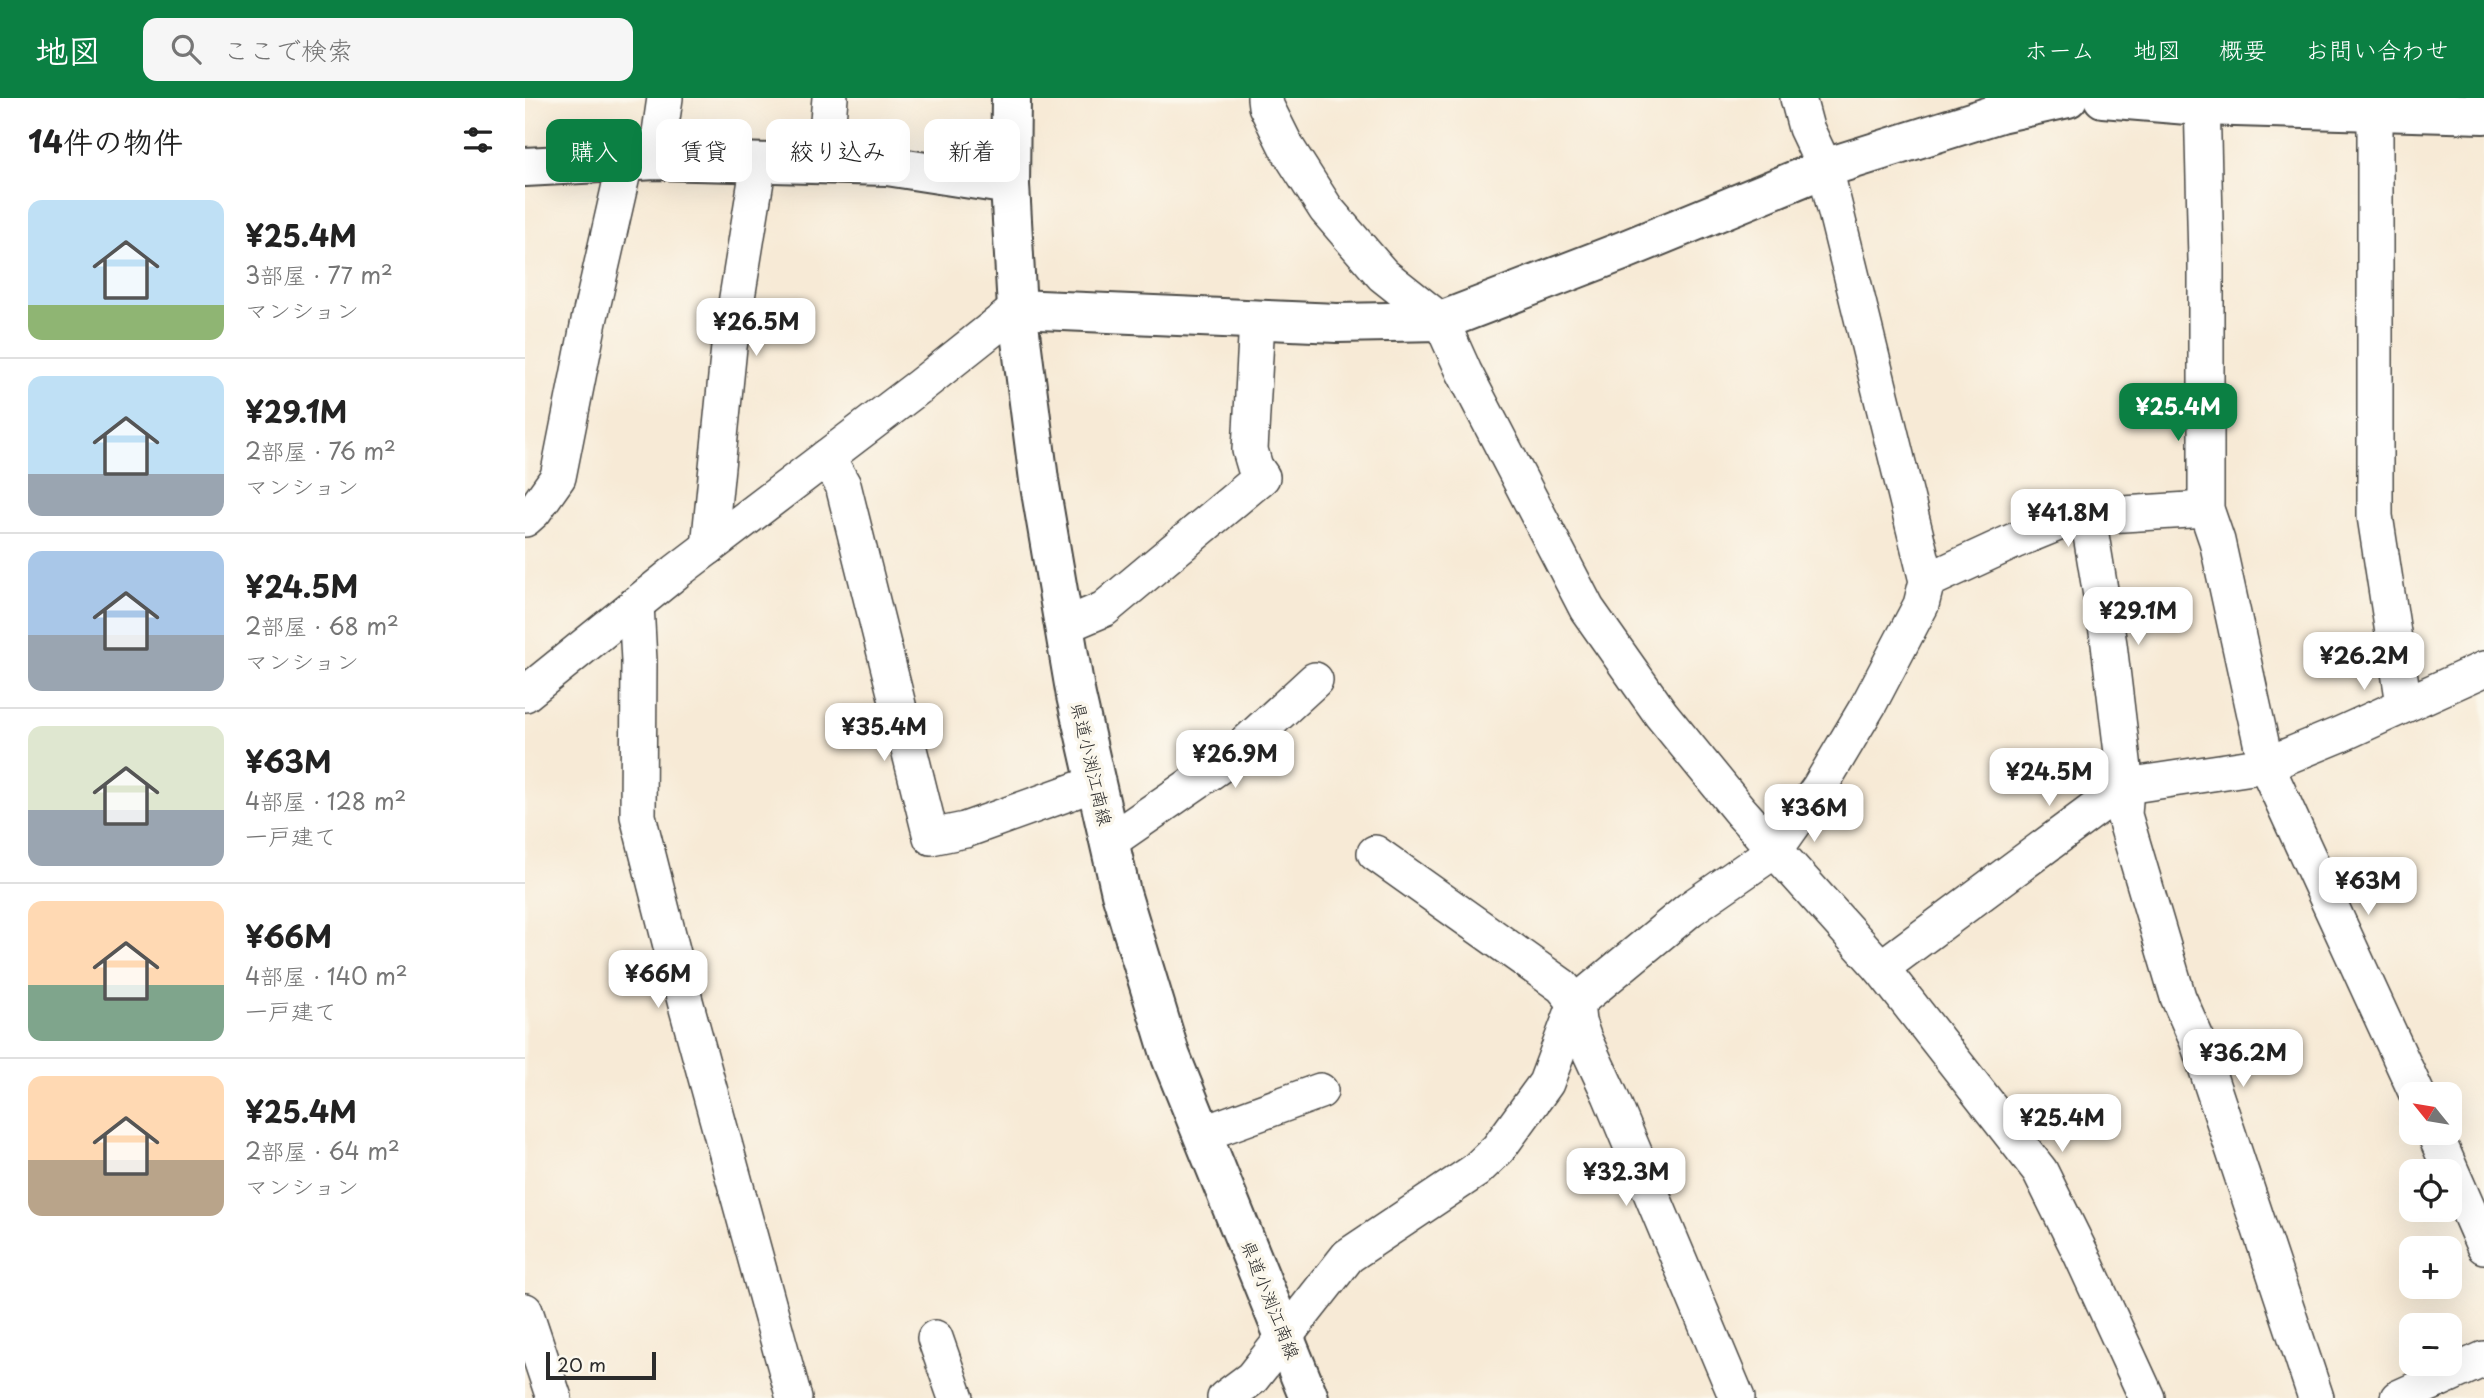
<!DOCTYPE html>
<html lang="ja">
<head>
<meta charset="utf-8">
<style>
  body { margin:0; font-family:"Playpen Sans","Klee One",sans-serif; background:#f6f6f6; color:#222; height:100vh; display:flex; flex-direction:column; font-size:26px; white-space:nowrap }
  * { box-sizing:border-box; margin:0 }
  p { font-size:23px; color:#767676 }
  .icon { flex:none; width:38px; height:38px; fill:none; stroke:currentColor; stroke-width:2; stroke-linecap:round; stroke-linejoin:round }
  .map { position:relative; flex:1; overflow:hidden }
  .drawer { display:flex; flex-direction:column; background:#fff; width:525px }
  .drawer>* { flex:none }
  .hud { position:absolute; left:21px; top:21px; width:665px; height:63px; display:flex; gap:14px }
  .needle { width:46px; rotate:300deg }
  .controls { position:absolute; left:1874px; top:984px; display:grid; gap:14px }
  .controls a { display:grid; place-items:center; width:63px; height:63px; border-radius:14px; background:#fff; box-shadow:0 7px 28px #0002; font-size:35px }
  .scale { position:absolute; left:21px; bottom:18px; width:110px; box-sizing:border-box; padding-left:7px; border:4px solid #2b2b2b; border-top:0; font-size:19px; line-height:24px; white-space:nowrap; color:#2b2b2b; -webkit-text-stroke:5px #fbf7ec; paint-order:stroke }
  .price { position:absolute; translate:-50% -60px; padding:0 16px; border-radius:14px; background:#fff; color:#222; font-size:23px; line-height:46px; filter:drop-shadow(0 2px 4px #0008) }
  .price::after { content:''; position:absolute; left:50%; top:42px; width:21px; height:16px; margin-left:-10px; background:inherit; clip-path:polygon(0 0,100% 0,50% 100%) }
  .price.on { background:#0b8043; color:#fff }
  ul { padding:0; list-style:none }
  li { display:flex; align-items:center; gap:21px; height:175px; padding:0 28px }
  li+li { border-top:2px solid #e0e0e0 }
  li span { display:grid; place-items:center; flex:none; width:196px; height:140px; border-radius:14px; color:#555 }
  li>.icon { margin-inline-start:auto }
  span .icon { width:84px; height:84px; fill:#fffc; stroke-width:1 }
  li b { font-size:30px }
  h2 { display:flex; justify-content:space-between; align-items:center; height:84px; padding:0 28px; font-size:30px }
  .chip { padding:0 24px; border-radius:14px; background:#fff; box-shadow:0 7px 28px #0002; font-size:24px; line-height:63px }
  .chip.on { background:#0b8043; color:#fff }
  header { display:flex; align-items:center; gap:42px; box-sizing:border-box; height:98px; padding:0 35px; background:#0b8043; color:#fff }
  header strong { font-size:33px }
  nav { display:flex; gap:38px; margin-inline-start:auto; font-size:24px }
  .search { width:490px; height:63px; background:#f6f6f6; display:flex; align-items:center; gap:18px; box-sizing:border-box; padding:0 24px; border-radius:14px; color:#767676; font-size:26px }
  main { display:flex; flex:1; min-height:0 }
  .map>svg:first-child { display:block }
</style>
</head>
<body>
<header>
<strong>地図</strong>
<div class="search"><svg class="icon" aria-label="search" viewBox="0 0 24 24"><circle cx="10" cy="10" r="6"/><path d="M15 15l6 6"/></svg>ここで検索</div>
<nav><a>ホーム</a><a>地図</a><a>概要</a><a>お問い合わせ</a></nav>
</header>
<main>
<section class="drawer">
<h2>14件の物件<svg class="icon" aria-label="filters" viewBox="0 0 24 24"><path d="M4 7h16M4 17h16"/><circle cx="9" cy="7" r="2"/><circle cx="15" cy="17" r="2"/></svg></h2>
<ul>
<li><span style="background:linear-gradient(#bfe0f5 75%,#8fb573 0)"><svg class="icon" aria-label="home" viewBox="0 0 24 24"><path d="M3 11l9-7 9 7M6 9v11h12V9"/></svg></span><div><b>¥25.4M</b><p>3部屋 · 77 m²</p><p>マンション</p></div></li>
<li><span style="background:linear-gradient(#bfe0f5 70%,#9aa5b1 0)"><svg class="icon" aria-label="home" viewBox="0 0 24 24"><path d="M3 11l9-7 9 7M6 9v11h12V9"/></svg></span><div><b>¥29.1M</b><p>2部屋 · 76 m²</p><p>マンション</p></div></li>
<li><span style="background:linear-gradient(#a9c7e8 60%,#9aa5b1 0)"><svg class="icon" aria-label="home" viewBox="0 0 24 24"><path d="M3 11l9-7 9 7M6 9v11h12V9"/></svg></span><div><b>¥24.5M</b><p>2部屋 · 68 m²</p><p>マンション</p></div></li>
<li><span style="background:linear-gradient(#dfe7d0 60%,#9aa5b1 0)"><svg class="icon" aria-label="home" viewBox="0 0 24 24"><path d="M3 11l9-7 9 7M6 9v11h12V9"/></svg></span><div><b>¥63M</b><p>4部屋 · 128 m²</p><p>一戸建て</p></div></li>
<li><span style="background:linear-gradient(#ffd9b3 60%,#7fa58c 0)"><svg class="icon" aria-label="home" viewBox="0 0 24 24"><path d="M3 11l9-7 9 7M6 9v11h12V9"/></svg></span><div><b>¥66M</b><p>4部屋 · 140 m²</p><p>一戸建て</p></div></li>
<li><span style="background:linear-gradient(#ffd9b3 60%,#b9a48a 0)"><svg class="icon" aria-label="home" viewBox="0 0 24 24"><path d="M3 11l9-7 9 7M6 9v11h12V9"/></svg></span><div><b>¥25.4M</b><p>2部屋 · 64 m²</p><p>マンション</p></div></li>
</ul>
</section>
<div class="map">
<svg width="1959" height="1300" viewBox="0 0 1959 1300">
  <rect width="100%" height="100%" fill="#fbf7ec"/>
  <filter id="ink" filterUnits="userSpaceOnUse"><feTurbulence type="fractalNoise" baseFrequency=".0143" numOctaves="2"/><feDisplacementMap in="SourceGraphic" scale="14" xChannelSelector="R" yChannelSelector="G"/><feConvolveMatrix kernelMatrix="1 2 1 2 8 2 1 2 1" color-interpolation-filters="sRGB"/></filter>
  <filter id="wash" filterUnits="userSpaceOnUse"><feTurbulence type="fractalNoise" baseFrequency=".00686" numOctaves="4" result="noise"/><feDisplacementMap in="SourceGraphic" scale="28" xChannelSelector="R" yChannelSelector="G"/><feGaussianBlur stdDeviation="1.57" result="paint"/><feColorMatrix in="noise" values="0 0 0 0 0 0 0 0 0 0 0 0 0 0 0 0 0 1.4 0 .05"/><feComposite in="paint" operator="in"/></filter>
  <g filter="url(#wash)">
    <rect width="100%" height="100%" fill="#f7ead6"/>
  </g>
  <g filter="url(#ink)">
    <g fill="none" stroke-linecap="round" stroke-linejoin="round">
      <defs>
        <g id="street">
          <polyline points="740,0 741,8 762,50 801,111 858,177 916,223 939,274 1062,511 1136,616 1215,713 1356,870 1515,1073 1556,1156 1622,1300"/>
          <polyline points="1677,0 1681,162 1681,411 1692,443 1741,667 1892,996"/>
          <polyline points="1850,13 1850,418 1879,606"/>
          <polyline points="131,62 140,0"/>
          <polyline points="299,66 305,0"/>
          <polyline points="302,359 318,387 406,739 440,732 571,685"/>
          <polyline points="1563,419 1584,546 1601,688 1599,717 1653,899 1672,942 1791,1300"/>
          <polyline points="0,421 9,413 33,379 64,223 100,65"/>
          <polyline points="184,449 204,249 234,64"/>
          <polyline points="1402,483 1489,443 1548,419 1681,411"/>
          <polyline points="111,506 114,563 113,718 160,903 269,1300"/>
          <polyline points="539,528 579,511 737,379 730,369 725,352 732,221"/>
          <polyline points="0,596 151,474 395,288 492,211"/>
          <polyline points="584,744 704,661 790,582"/>
          <polyline points="850,755 1037,888 1051,905 1053,924 1059,941 1085,997 1212,1300"/>
          <polyline points="1356,870 1601,688 1741,667 1816,636 1959,571"/>
          <polyline points="1909,1034 1959,1148"/>
          <polyline points="677,1036 795,993"/>
          <polyline points="0,1213 29,1300"/>
          <polyline points="410,1240 431,1300"/>
          <polyline points="700,1300 727,1280 823,1158 950,1073 973,1051 1021,985 1051,905 1165,811 1250,752 1294,690 1344,606 1396,507 1402,483 1300,70 1281,30 1273,0"/>
          <polyline points="1873,1300 1959,1261"/>
        </g>
        <g id="secondary">
          <polyline points="486,0 485,87 492,211 514,382 551,598 596,795 646,959 784,1300"/>
          <polyline points="1578,0 1675,8 1959,16"/>
          <polyline points="0,69 131,62 362,68 485,87"/>
          <polyline points="492,211 812,225 916,223 1095,154 1300,70 1475,15 1543,0"/>
        </g>
      </defs>
      <!-- street casing -->
      <use href="#street" stroke="#4a4845" stroke-width="38"/>
      <!-- secondary casing -->
      <use href="#secondary" stroke="#4a4845" stroke-width="42"/>
      <!-- street -->
      <use href="#street" stroke="#fff" stroke-width="35"/>
      <!-- secondary -->
      <use href="#secondary" stroke="#fff" stroke-width="38"/>
    </g>
  </g>
  <g text-anchor="middle" stroke-width="7" stroke-linejoin="round" paint-order="stroke">
    <!-- street labels -->
    <g font-size="18" fill="#2b2b2b" stroke="#fbf7ec">
      <text transform="translate(566 666) rotate(77)" y="6">県道小渕江南線</text>
      <text transform="translate(745 1202) rotate(68)" y="6">県道小渕江南線</text>
    </g>
  </g>
</svg>
<div class="controls">
<a><svg class="needle" viewBox="-14 -14 28 28"><path d="M0-13l5 13h-10z" fill="#e53935"/><path d="M0 13l5-13h-10z" fill="#767676"/></svg></a>
<a><svg class="icon" aria-label="locate" viewBox="0 0 24 24"><circle cx="12" cy="12" r="6"/><path d="M12 2v4M12 18v4M2 12h4M18 12h4"/></svg></a>
<a>+</a>
<a>−</a>
</div>
<div class="scale">20 m</div>
<b class="price" style="left:231px;top:260px">¥26.5M</b>
<b class="price on" style="left:1653px;top:345px">¥25.4M</b>
<b class="price" style="left:1543px;top:451px">¥41.8M</b>
<b class="price" style="left:1613px;top:549px">¥29.1M</b>
<b class="price" style="left:1839px;top:594px">¥26.2M</b>
<b class="price" style="left:359px;top:665px">¥35.4M</b>
<b class="price" style="left:710px;top:692px">¥26.9M</b>
<b class="price" style="left:1524px;top:710px">¥24.5M</b>
<b class="price" style="left:1289px;top:746px">¥36M</b>
<b class="price" style="left:1843px;top:819px">¥63M</b>
<b class="price" style="left:133px;top:912px">¥66M</b>
<b class="price" style="left:1718px;top:991px">¥36.2M</b>
<b class="price" style="left:1537px;top:1056px">¥25.4M</b>
<b class="price" style="left:1101px;top:1110px">¥32.3M</b>
<div class="hud">
<a class="chip on">購入</a>
<a class="chip">賃貸</a>
<a class="chip">絞り込み</a>
<a class="chip">新着</a>
</div>
</div>
</main>
</body>
</html>
